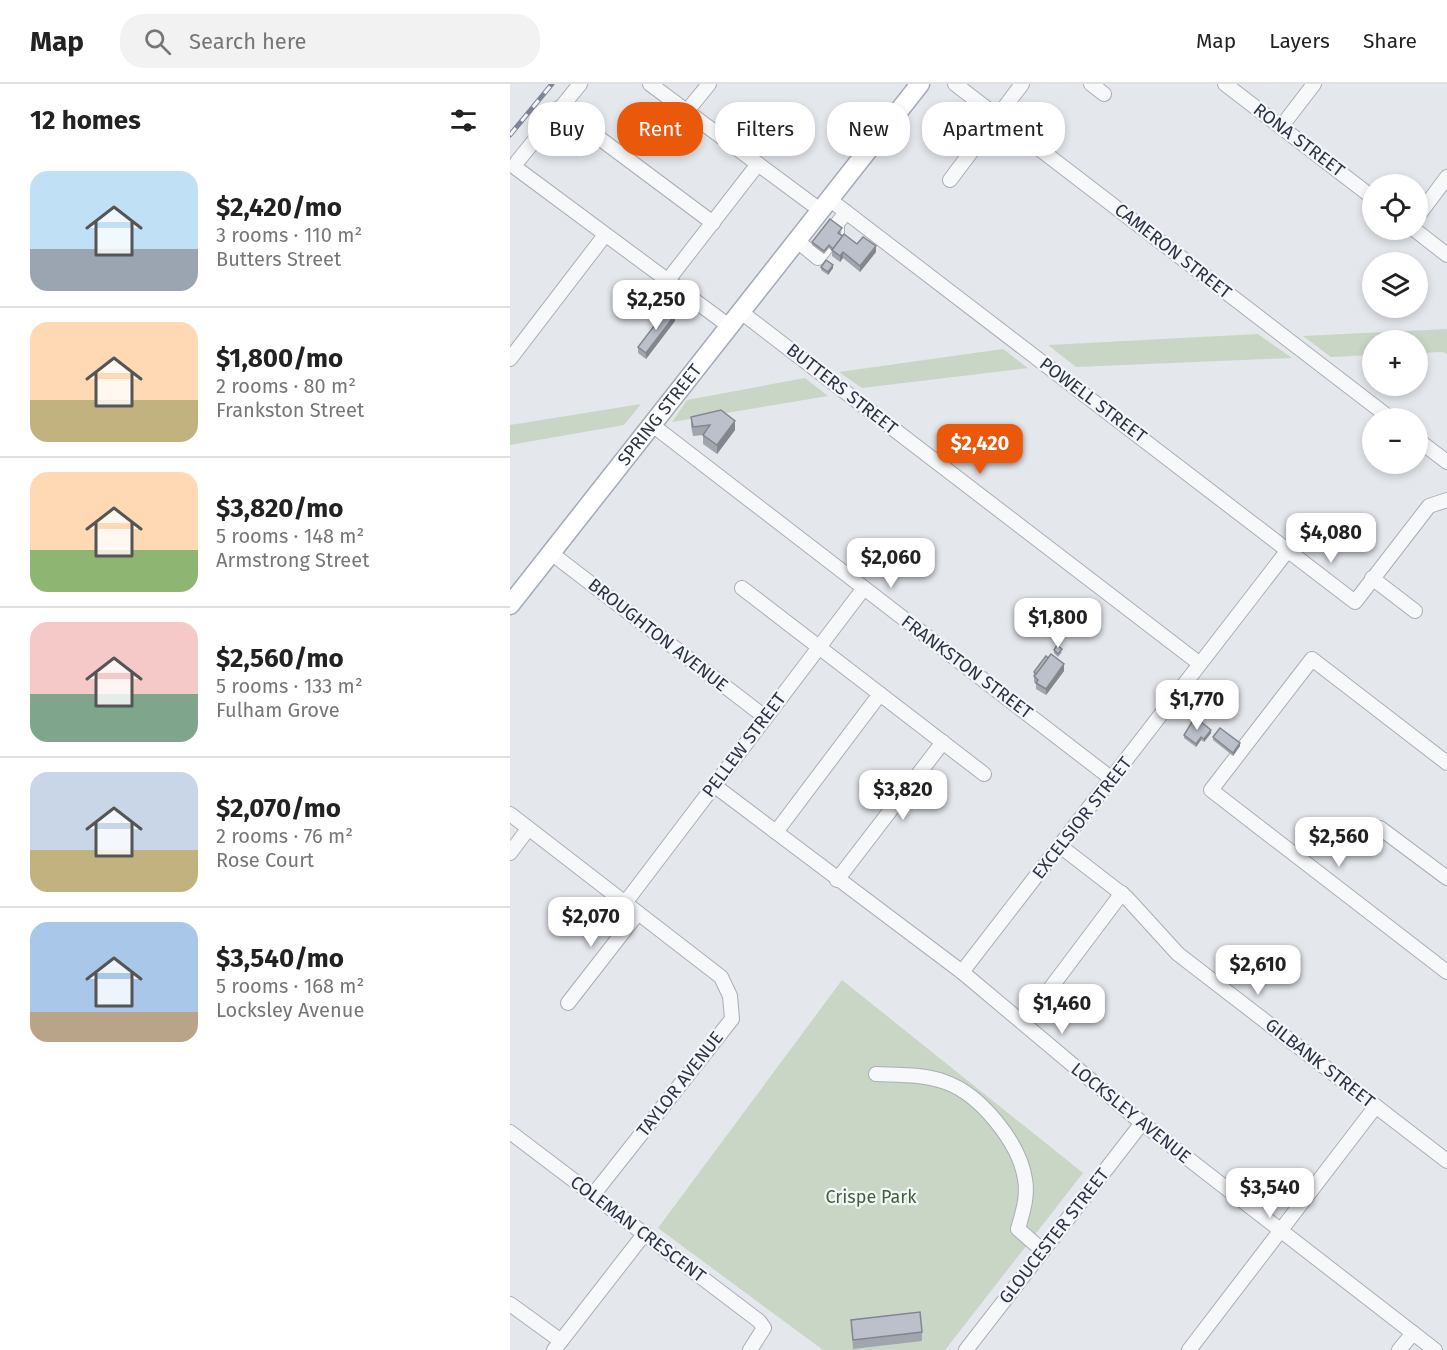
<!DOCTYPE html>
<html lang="en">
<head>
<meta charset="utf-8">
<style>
  body { margin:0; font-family:"Fira Sans",sans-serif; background:#f2f2f2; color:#222; height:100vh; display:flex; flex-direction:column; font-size:22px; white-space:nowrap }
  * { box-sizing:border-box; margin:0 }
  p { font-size:20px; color:#767676 }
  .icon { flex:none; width:33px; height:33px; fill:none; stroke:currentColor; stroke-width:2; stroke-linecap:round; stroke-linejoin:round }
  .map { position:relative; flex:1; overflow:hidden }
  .side { display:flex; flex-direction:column; background:#fff; width:510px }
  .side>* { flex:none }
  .top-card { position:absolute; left:18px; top:18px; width:570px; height:54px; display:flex; gap:12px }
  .tools { position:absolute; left:852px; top:90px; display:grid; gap:12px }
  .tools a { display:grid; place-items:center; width:66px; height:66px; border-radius:50%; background:#fff; box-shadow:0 3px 9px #0003; font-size:30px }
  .price { position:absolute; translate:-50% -51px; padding:0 14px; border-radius:12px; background:#fff; color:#222; font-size:20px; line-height:39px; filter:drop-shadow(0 2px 3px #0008) }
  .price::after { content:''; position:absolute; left:50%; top:36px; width:18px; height:14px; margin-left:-9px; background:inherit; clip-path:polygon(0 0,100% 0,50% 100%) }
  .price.active { background:#ea580c; color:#fff }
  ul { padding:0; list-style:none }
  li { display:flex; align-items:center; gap:18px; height:150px; padding:0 30px }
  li+li { border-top:2px solid #e0e0e0 }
  li span { display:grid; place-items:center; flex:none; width:168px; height:120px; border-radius:18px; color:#555 }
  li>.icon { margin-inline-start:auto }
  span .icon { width:72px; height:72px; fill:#fffc; stroke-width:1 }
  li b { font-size:26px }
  h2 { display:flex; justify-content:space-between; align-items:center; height:72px; padding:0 30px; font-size:26px }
  .pill { padding:0 21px; border-radius:24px; background:#fff; box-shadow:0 3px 9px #0003; font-size:21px; line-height:54px }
  .pill.active { background:#ea580c; color:#fff }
  header { display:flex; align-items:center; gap:36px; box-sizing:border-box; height:84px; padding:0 30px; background:#fff; border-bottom:2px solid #e0e0e0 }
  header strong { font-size:28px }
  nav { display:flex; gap:33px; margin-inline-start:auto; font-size:21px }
  .search { width:420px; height:54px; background:#f2f2f2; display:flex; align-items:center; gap:15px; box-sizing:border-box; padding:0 21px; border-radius:24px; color:#767676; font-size:22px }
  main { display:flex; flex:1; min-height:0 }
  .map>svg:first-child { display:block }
</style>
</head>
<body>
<header>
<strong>Map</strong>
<div class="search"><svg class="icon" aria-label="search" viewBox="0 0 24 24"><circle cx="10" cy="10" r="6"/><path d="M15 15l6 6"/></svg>Search here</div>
<nav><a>Map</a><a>Layers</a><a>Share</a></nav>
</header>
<main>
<section class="side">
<h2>12 homes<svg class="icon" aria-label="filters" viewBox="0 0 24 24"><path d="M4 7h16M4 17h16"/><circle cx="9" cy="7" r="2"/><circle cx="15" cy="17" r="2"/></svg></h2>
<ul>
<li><span style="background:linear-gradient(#bfe0f5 65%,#9aa5b1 0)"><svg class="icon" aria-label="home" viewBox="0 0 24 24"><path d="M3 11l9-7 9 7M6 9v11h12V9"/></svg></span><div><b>$2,420/mo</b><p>3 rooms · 110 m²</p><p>Butters Street</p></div></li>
<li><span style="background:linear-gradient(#ffd9b3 65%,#c2b280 0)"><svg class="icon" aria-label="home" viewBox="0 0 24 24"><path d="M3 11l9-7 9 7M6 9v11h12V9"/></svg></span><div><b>$1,800/mo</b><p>2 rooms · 80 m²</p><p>Frankston Street</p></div></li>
<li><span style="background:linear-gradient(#ffd9b3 65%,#8fb573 0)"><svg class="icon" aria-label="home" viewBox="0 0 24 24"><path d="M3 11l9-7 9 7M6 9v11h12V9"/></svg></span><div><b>$3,820/mo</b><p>5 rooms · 148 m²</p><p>Armstrong Street</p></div></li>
<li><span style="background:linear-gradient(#f6c9c9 60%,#7fa58c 0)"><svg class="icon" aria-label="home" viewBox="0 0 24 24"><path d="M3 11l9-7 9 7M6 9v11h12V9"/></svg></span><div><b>$2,560/mo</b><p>5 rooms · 133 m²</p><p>Fulham Grove</p></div></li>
<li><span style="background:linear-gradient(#c9d6e8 65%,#c2b280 0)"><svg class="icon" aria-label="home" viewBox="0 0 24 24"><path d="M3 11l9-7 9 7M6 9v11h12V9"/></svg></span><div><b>$2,070/mo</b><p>2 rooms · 76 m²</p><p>Rose Court</p></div></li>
<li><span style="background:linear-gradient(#a9c7e8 75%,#b9a48a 0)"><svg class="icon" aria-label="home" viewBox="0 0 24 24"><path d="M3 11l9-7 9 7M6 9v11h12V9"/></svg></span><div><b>$3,540/mo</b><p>5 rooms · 168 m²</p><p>Locksley Avenue</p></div></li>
</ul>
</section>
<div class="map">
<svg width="937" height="1266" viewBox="0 0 937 1266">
  <rect width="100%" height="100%" fill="#e4e7ec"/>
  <!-- green -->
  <g fill="#c9d6c5">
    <polygon points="937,245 937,270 933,268 908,269 908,256 862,256 862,271 821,273 793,252"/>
    <polygon points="748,250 782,274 566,283 538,261"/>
    <polygon points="493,265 518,284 352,304 329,288"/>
    <polygon points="295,294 318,312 162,338 177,316"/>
    <polygon points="131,320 114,341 0,361 0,341"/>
    <polygon points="332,896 573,1089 435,1266 313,1266 148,1144"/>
  </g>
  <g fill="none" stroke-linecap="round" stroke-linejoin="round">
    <defs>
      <g id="minor">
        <polyline points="70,0 7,78 6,84 219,242"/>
        <polyline points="140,0 310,126"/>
        <polyline points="445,0 880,334"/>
        <polyline points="581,0 594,10"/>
        <polyline points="715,0 862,113"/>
        <polyline points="49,24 203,139"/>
        <polyline points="177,27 199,0"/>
        <polyline points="771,43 804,0"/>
        <polyline points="440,96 512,0"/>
        <polyline points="319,115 845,518 919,422 937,416"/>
        <polyline points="908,132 937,93"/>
        <polyline points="905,146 937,171"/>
        <polyline points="286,156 308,174 327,149 327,140 336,128"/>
        <polyline points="158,196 248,80"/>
        <polyline points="231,228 690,580"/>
        <polyline points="0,275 95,151"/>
        <polyline points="141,340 602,695"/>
        <polyline points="908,356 937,378"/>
        <polyline points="41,469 255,633"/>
        <polyline points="862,494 905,527"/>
        <polyline points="232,504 474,690"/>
        <polyline points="937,679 802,575 701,706 937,888"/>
        <polyline points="205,702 452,888 632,1039 925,1266"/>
        <polyline points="0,730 211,893 220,912 222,935 83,1111"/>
        <polyline points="870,744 937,794"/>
        <polyline points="266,748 370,610"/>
        <polyline points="550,762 616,813 668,870 937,1077"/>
        <polyline points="0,769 18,745"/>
        <polyline points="327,796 433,658"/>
        <polyline points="115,819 354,504"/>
        <polyline points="452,888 778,466"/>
        <polyline points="58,919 128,829"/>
        <polyline points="515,938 612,809"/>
        <path d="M366 990C389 991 414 990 435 998 470 1010 509 1058 515 1095 518 1112 513 1128 508 1145L533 1167"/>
        <polyline points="0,1048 249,1237 254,1244 240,1266"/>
        <polyline points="0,1220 51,1257"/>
        <polyline points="44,1266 135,1149"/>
        <polyline points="456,1266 632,1039"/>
        <polyline points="679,1266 866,1022"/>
        <polyline points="889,1266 903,1249"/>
      </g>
      <g id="major">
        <path id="s1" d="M0 521 410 0"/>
      </g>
    </defs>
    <!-- minor casing -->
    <use href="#minor" stroke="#a9aeb7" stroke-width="16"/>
    <!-- major casing -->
    <use href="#major" stroke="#a3abb8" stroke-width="21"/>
    <!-- minor -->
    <use href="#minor" stroke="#f7f8fa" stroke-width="14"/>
    <!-- major -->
    <use href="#major" stroke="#fff" stroke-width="18"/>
    <defs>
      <polyline id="rail" points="0,51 42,0"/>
    </defs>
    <!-- rail casing -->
    <use href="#rail" stroke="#7d8696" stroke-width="5"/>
    <!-- rail -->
    <use href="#rail" stroke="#f4f6f9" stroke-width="3" stroke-dasharray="9" stroke-linecap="butt"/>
  </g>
  <!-- wall -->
  <g fill="#a1a5ae">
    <polygon points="332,147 330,150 347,160 366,168 350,188 333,174 330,178 322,172 322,167 319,164 314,170 302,161 302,158"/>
    <polygon points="311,183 323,184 318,191 311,186"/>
    <polygon points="165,237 136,275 128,269 128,263"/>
    <polygon points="181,333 225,346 207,370 193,360 193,351 183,352 181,342"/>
    <polygon points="544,566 552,568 548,573 544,569"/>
    <polygon points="554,587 536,611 526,605 526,600 524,598 524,588"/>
    <polygon points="701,649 694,658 691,656 686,663 674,654 674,651"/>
    <polygon points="703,653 730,662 723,672 703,656"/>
    <polygon points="341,1236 412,1248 412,1257 343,1265"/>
  </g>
  <!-- shaded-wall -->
  <g fill="#83868d">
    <polygon points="366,162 366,168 350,188 350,182"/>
    <polygon points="333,168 333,174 330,178 330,172"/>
    <polygon points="323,181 323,184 318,191 318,188"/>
    <polygon points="165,231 165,237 136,275 136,269"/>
    <polygon points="225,337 225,346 207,370 207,361"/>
    <polygon points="554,580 554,587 536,611 536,605"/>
    <polygon points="701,646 701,649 694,658 694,655"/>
    <polygon points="691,653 691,656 686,663 686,660"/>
    <polygon points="730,659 730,662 723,672 723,669"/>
  </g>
  <!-- building -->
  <g fill="#bbc0ca" stroke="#83868d" stroke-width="1.5">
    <polygon points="320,135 332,144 328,149 333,152 323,165 319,161 314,167 302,158"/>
    <polygon points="334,150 347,160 353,153 366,162 350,182 333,168 330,172 322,166"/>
    <polygon points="316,176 323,181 318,188 311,183"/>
    <polygon points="157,225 165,231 136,269 128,263"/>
    <polygon points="211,326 225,337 207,361 193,351 200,341 183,343 181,333"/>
    <polygon points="547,561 552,565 548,570 544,566"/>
    <polygon points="541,570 554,580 536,605 526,599 528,596 524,592"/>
    <polygon points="536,572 538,574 526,590 524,588"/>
    <polygon points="685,633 701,646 694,655 691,653 686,660 674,651"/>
    <polygon points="710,644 730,659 723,669 703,653"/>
    <polygon points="410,1228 412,1248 343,1256 341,1236"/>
  </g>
  <g text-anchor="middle" stroke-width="4.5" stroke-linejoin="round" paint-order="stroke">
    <!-- street labels -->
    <g font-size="18" fill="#2b3445" stroke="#f4f6f9">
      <text transform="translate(789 56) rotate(37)" y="6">RONA STREET</text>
      <text transform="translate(663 167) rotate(38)" y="6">CAMERON STREET</text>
      <text transform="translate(332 305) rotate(38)" y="6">BUTTERS STREET</text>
      <text transform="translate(583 316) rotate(37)" y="6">POWELL STREET</text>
      <text dy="6" stroke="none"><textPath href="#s1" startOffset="242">SPRING STREET</textPath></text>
      <text transform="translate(148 551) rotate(38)" y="6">BROUGHTON AVENUE</text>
      <text transform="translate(457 583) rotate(37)" y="6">FRANKSTON STREET</text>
      <text transform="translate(234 661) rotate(-53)" y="6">PELLEW STREET</text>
      <text transform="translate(572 734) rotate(-52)" y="6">EXCELSIOR STREET</text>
      <text transform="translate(810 979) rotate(38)" y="6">GILBANK STREET</text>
      <text transform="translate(170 1000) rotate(-52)" y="6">TAYLOR AVENUE</text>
      <text transform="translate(621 1029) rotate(39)" y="6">LOCKSLEY AVENUE</text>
      <text transform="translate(128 1145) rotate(37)" y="6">COLEMAN CRESCENT</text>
      <text transform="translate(544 1152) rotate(-52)" y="6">GLOUCESTER STREET</text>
    </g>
    <!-- park labels -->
    <g font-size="18" fill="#3f6138" stroke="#f4f6f9">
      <text x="361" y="1119">Crispe Park</text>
    </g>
  </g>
</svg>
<div class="tools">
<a><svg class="icon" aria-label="locate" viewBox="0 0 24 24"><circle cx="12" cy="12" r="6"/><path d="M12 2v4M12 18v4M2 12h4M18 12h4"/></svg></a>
<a><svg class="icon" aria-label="layers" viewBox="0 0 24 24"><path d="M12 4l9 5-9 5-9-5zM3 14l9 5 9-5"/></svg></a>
<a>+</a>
<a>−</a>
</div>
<b class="price" style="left:146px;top:247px">$2,250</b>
<b class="price active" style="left:470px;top:391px">$2,420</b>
<b class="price" style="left:821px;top:480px">$4,080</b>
<b class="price" style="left:381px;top:505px">$2,060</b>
<b class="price" style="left:548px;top:565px">$1,800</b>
<b class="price" style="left:687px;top:647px">$1,770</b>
<b class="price" style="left:393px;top:737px">$3,820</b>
<b class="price" style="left:829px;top:784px">$2,560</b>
<b class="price" style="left:81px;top:864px">$2,070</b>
<b class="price" style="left:748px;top:912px">$2,610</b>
<b class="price" style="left:552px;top:951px">$1,460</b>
<b class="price" style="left:760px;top:1135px">$3,540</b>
<div class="top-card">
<a class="pill">Buy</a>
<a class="pill active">Rent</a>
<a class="pill">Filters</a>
<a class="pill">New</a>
<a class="pill">Apartment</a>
</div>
</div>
</main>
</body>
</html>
